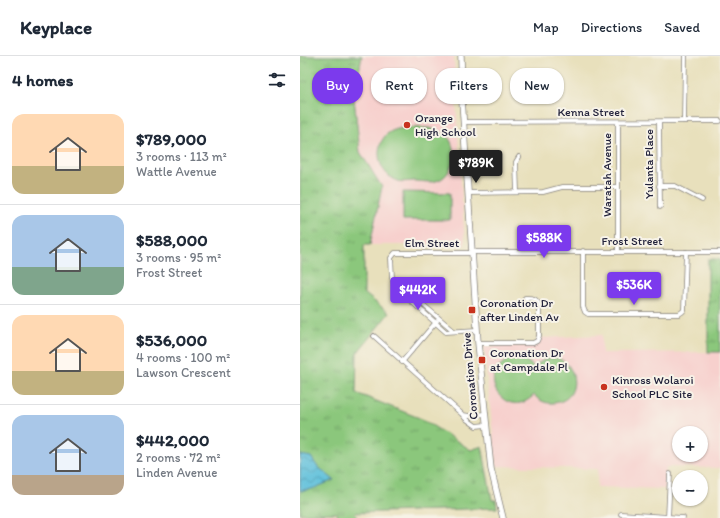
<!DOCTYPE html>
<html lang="en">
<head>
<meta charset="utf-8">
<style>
  body { margin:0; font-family:Itim,sans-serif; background:#f6f6f7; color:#1f2937; height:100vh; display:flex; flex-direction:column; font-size:15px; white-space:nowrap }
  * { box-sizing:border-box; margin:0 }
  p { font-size:13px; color:#747a83 }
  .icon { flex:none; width:22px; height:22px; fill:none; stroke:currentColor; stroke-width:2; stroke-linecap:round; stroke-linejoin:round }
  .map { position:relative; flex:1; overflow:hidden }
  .side { display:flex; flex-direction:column; background:#fff; width:300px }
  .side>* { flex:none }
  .hud { position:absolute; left:12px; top:12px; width:348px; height:36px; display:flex; gap:8px }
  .controls { position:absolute; left:372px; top:370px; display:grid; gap:8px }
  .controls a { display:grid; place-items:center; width:36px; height:36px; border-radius:50%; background:#fff; box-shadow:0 1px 3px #0004; font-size:20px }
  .price { position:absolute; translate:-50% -34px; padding:0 9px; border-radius:4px; background:#7c3aed; color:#fff; font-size:13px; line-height:26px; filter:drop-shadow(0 1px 2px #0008) }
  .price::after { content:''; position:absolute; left:50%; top:24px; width:12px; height:9px; margin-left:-6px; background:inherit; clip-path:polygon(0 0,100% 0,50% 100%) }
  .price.current { background:#222; color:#fff }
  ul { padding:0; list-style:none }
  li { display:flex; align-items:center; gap:12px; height:100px; padding:0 12px }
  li+li { border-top:1px solid #e0e1e3 }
  li span { display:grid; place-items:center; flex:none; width:112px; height:80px; border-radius:12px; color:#555 }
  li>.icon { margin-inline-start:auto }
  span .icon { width:48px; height:48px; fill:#fffc; stroke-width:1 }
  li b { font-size:17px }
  h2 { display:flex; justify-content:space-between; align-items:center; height:48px; padding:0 12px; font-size:17px }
  .chip { padding:0 14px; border-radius:16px; background:#fff; box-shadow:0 1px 3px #0004; font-size:14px; line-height:36px }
  .chip.current { background:#7c3aed; color:#fff }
  header { display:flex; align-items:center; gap:24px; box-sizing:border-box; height:56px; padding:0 20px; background:#fff; border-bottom:1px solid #e0e1e3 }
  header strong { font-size:19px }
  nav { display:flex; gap:22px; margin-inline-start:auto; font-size:14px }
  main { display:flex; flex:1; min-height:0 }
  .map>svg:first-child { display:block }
</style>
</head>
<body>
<header>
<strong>Keyplace</strong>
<nav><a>Map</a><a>Directions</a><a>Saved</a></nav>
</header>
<main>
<section class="side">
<h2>4 homes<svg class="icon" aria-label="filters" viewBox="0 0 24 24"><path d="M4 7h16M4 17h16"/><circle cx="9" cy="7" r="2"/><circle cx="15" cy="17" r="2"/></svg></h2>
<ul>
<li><span style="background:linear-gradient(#ffd9b3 65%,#c2b280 0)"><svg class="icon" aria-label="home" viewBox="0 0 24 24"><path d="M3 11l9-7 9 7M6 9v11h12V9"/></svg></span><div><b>$789,000</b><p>3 rooms · 113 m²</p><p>Wattle Avenue</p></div></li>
<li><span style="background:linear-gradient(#a9c7e8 65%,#7fa58c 0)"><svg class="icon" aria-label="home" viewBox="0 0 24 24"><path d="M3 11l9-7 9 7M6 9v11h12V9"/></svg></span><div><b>$588,000</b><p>3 rooms · 95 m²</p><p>Frost Street</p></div></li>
<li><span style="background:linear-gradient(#ffd9b3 70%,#c2b280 0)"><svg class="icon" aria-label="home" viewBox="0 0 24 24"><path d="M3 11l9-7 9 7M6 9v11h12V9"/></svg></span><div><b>$536,000</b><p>4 rooms · 100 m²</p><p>Lawson Crescent</p></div></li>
<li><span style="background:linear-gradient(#a9c7e8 75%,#b9a48a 0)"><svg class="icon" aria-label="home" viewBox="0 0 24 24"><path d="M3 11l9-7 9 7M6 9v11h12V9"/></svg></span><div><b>$442,000</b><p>2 rooms · 72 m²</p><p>Linden Avenue</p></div></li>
</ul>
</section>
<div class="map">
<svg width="420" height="462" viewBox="0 0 420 462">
  <defs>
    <pattern id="grass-tufts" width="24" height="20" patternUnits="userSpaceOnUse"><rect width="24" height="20" fill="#8bc77c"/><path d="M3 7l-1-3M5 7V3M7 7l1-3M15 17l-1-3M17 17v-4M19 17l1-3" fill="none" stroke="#71a167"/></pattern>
    <pattern id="water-waves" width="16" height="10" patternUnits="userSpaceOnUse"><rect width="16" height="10" fill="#5dc0db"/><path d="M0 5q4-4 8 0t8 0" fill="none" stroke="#4c9cb3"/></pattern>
  </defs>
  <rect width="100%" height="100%" fill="#f7f3e8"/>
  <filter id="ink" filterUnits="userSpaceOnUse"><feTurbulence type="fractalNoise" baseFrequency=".025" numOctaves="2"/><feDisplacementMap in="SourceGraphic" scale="8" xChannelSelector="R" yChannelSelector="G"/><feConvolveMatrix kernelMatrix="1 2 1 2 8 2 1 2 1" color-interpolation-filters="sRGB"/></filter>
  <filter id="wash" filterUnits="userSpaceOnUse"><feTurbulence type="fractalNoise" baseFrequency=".012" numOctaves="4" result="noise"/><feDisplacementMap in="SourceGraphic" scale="16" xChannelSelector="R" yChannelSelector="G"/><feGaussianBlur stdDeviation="0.9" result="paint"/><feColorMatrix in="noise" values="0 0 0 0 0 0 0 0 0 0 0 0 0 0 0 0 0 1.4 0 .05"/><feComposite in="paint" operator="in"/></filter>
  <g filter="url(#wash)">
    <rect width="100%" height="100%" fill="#e8e0bc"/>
    <!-- built -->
    <g fill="#f7d0cd" fill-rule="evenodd">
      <polygon points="62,0 154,0 155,29 165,189 70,189 82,131 60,96 54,42"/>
      <path d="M302 279V297L420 296V412L366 411 365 433 297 431 298 413 196 410 184 290H237L240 282ZM379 377H401V399H379Z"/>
    </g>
    <!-- grass -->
    <g fill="url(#grass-tufts)" stroke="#56745c">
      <polygon points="0,0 62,0 54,42 60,96 82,131 70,189 64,189 64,237 89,257 57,297 56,337 122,363 171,394 182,390 192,444 196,444 197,452 55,457 57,462 38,462 37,457 0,458"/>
      <rect x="408" y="203" width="12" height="93"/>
    </g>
    <!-- garden -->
    <g fill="#8bc77c" stroke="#56745c">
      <path d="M129 72C137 74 146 77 150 84 158 98 152 121 136 125 130 127 121 125 114 125 109 125 101 127 96 124 78 117 73 91 87 78 98 69 117 72 129 72Z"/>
      <polygon points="103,136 150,137 150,164 103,164"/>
      <path d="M212 302C221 303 227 304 234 311 269 278 293 344 253 347 246 348 238 344 234 339 207 367 171 318 212 302Z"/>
    </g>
    <!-- water -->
    <polygon fill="url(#water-waves)" stroke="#40718b" points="0,399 11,401 17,410 34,424 12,433 0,435"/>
  </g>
  <g filter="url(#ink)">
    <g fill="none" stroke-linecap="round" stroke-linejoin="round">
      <defs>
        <g id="street">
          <polyline points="384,65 385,0"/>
          <polyline points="163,66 420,65"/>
          <polyline points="318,66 318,195"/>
          <polyline points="359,66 360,151"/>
          <polyline points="359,130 375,130 402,144"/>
          <polyline points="217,136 216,106 219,101"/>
          <polyline points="168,137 243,136 262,131 317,131"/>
          <polyline points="283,195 283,251 285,256 288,258 379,258 382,256 384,254 386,196"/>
          <polyline points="171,196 420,196"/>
          <polyline points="171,197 95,197 91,202 92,222 96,232 146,276 177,274"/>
          <polyline points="93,223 154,275"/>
          <polyline points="74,280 163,359 165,362 176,370 186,369"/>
          <path d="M178 287H233L237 285 239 280V249C236 241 231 242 225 242"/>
          <polyline points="102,306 137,265"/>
          <polyline points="163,359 169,360 184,358"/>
          <polyline points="321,458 383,462"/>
          <polyline points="368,462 370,418"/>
        </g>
        <polyline id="secondary" points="161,0 162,44 178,287 191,413 203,462"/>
      </defs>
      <!-- street casing -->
      <use href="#street" stroke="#85817c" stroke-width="5.5"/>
      <!-- secondary casing -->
      <use href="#secondary" stroke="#85817c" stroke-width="7"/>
      <!-- street -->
      <use href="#street" stroke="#fff" stroke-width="4"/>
      <!-- secondary -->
      <use href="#secondary" stroke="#fff" stroke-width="5.5"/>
    </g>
  </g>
  <!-- markers -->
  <g fill="#c8321e" stroke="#f7f3e8" stroke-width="1.5">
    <circle cx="107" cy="69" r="4"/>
    <rect x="168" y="250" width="8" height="8" rx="2"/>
    <rect x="178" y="300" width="8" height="8" rx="2"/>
    <circle cx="304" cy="331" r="4"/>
  </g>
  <g text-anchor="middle" stroke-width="4" stroke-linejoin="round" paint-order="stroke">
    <!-- street labels -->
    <g font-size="12" fill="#22223b" stroke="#f7f3e8">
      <text x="291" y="60">Kenna Street</text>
      <text transform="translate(349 108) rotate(-90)" y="4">Yulanta Place</text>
      <text transform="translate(307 119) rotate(-90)" y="4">Waratah Avenue</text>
      <text x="332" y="189">Frost Street</text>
      <text x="132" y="191">Elm Street</text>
      <text transform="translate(170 320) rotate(-95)" y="4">Coronation Drive</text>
    </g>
    <!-- poi labels -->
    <g font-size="12" fill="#22223b" stroke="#f7f3e8" text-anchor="start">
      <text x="115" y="66">Orange<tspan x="115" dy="14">High School</tspan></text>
      <text x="180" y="251">Coronation Dr<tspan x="180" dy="14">after Linden Av</tspan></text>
      <text x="190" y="301">Coronation Dr<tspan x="190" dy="14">at Campdale Pl</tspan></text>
      <text x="312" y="328">Kinross Wolaroi<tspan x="312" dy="14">School PLC Site</tspan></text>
    </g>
  </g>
</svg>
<div class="controls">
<a>+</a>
<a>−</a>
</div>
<b class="price current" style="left:176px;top:128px">$789K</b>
<b class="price" style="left:244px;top:203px">$588K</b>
<b class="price" style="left:334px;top:250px">$536K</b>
<b class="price" style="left:118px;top:255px">$442K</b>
<div class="hud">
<a class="chip current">Buy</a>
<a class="chip">Rent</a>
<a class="chip">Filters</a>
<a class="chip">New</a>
</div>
</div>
</main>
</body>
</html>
